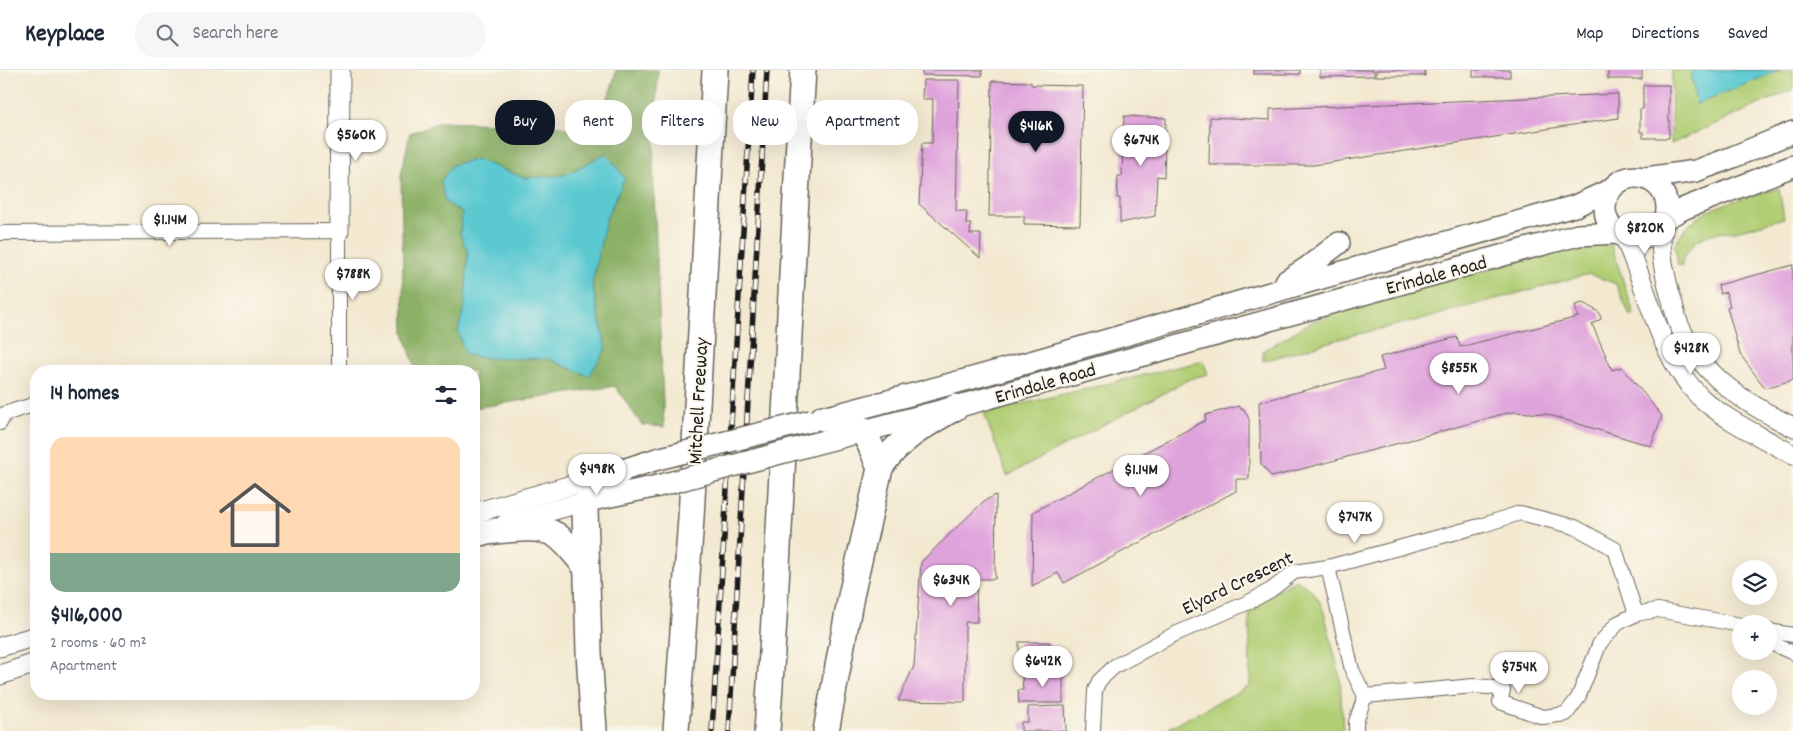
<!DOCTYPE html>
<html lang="en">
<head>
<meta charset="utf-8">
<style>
  body { margin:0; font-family:Dekko,sans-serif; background:#f6f6f7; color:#1f2937; height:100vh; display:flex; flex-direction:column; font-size:19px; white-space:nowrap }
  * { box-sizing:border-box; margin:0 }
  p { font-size:16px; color:#747a83 }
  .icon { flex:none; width:28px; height:28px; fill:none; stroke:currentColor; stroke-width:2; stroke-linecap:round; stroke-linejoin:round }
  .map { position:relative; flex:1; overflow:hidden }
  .side { position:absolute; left:30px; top:295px; width:450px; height:335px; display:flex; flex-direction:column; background:#fff; border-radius:20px; box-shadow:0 5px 20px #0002 }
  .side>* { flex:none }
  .hud { position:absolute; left:495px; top:30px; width:475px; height:45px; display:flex; gap:10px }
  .controls { position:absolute; left:1732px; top:490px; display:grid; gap:10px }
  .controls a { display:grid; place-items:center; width:45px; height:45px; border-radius:50%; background:#fff; box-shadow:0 5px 20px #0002; font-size:25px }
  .price { position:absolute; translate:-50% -42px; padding:0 11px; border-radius:18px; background:#fff; color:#222; font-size:16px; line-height:32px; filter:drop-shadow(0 1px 2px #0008) }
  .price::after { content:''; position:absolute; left:50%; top:30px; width:15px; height:11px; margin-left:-8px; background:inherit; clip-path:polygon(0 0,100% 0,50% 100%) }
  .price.active { background:#111827; color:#fff }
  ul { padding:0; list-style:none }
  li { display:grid; align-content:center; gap:10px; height:265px; padding:0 20px }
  li span { display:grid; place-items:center; height:155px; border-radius:15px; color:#555 }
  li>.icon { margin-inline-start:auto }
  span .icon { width:90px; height:90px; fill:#fffc; stroke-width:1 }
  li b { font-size:21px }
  h2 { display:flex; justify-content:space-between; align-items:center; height:60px; padding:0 20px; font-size:21px }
  .chip { padding:0 18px; border-radius:20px; background:#fff; box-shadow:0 5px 20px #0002; font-size:18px; line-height:45px }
  .chip.active { background:#111827; color:#fff }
  header { display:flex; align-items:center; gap:30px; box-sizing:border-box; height:70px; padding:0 25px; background:#fff; border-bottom:1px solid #e0e1e3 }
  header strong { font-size:24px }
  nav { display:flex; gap:28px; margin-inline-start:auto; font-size:18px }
  .search { width:350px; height:45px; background:#f6f6f7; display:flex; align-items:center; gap:12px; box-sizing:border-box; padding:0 18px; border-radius:20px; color:#747a83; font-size:19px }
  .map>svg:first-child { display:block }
</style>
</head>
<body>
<header>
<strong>Keyplace</strong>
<div class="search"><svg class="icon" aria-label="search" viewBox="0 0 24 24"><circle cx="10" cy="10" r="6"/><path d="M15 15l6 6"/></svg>Search here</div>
<nav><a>Map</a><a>Directions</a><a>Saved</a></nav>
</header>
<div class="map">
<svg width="1793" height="661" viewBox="0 0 1793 661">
  <rect width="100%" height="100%" fill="#fbf7ec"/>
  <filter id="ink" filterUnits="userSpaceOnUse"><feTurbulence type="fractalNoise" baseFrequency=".02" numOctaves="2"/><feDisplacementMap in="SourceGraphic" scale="10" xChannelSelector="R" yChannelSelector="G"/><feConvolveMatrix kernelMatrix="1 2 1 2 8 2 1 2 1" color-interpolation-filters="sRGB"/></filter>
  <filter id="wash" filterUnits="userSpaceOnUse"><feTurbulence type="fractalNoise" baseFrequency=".0096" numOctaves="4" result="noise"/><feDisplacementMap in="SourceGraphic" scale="20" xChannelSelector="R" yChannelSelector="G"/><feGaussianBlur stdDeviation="1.12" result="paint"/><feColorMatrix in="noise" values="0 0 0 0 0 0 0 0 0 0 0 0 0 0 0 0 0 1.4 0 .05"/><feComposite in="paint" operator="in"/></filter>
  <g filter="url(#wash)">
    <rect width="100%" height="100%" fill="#f3e9d1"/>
    <!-- green -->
    <g fill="#b1ce74" stroke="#667548">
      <polygon points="1672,0 1793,0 1793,19 1671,74"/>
      <path d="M1779 118 1784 148 1736 161 1710 164 1696 171 1683 187 1682 196 1678 195 1675 175C1680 167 1684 159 1691 153 1711 134 1752 126 1779 118Z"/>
      <polygon points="1590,171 1610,171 1634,244 1630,246 1616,214 1589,204 1414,251 1350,266 1263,291 1263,281 1313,251 1365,233"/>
      <polygon points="1203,291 1208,304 1190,309 1007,406 984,343"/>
      <path d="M1296 510C1312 519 1318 525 1324 542L1340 607 1343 661H1170V657L1250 616 1249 532 1263 528Z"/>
    </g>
    <!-- forest -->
    <path fill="#8cb166" stroke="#546641" d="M616 0H658L653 98 664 357 642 355 615 316 474 338V301H416L404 263 401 105 410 63 440 52 562 56 570 61C600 50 610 30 616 0Z"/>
    <!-- water -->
    <g fill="#5bc9d1" stroke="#3c7276">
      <polygon points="1691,0 1781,0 1696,34"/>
      <polygon points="606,83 625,108 606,149 592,214 606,279 589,306 548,289 486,288 465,285 458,261 465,232 468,182 460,164 462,143 445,132 441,111 452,95 475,89 525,108 565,105"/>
    </g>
    <g id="blocks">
      <!-- building -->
      <g fill="#dfa3db">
        <polygon points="922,0 982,0 982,6 922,5"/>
        <rect x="1254" y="0" width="46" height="4"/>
        <polygon points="1320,0 1374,0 1374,6 1320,7"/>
        <rect x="1376" y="0" width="49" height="6"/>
        <rect x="1473" y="0" width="37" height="7"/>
        <rect x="1608" y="0" width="34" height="9"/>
        <polygon points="923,10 959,10 956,141 967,141 966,154 971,154 970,164 981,164 980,188 919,134 922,73 932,73 933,29 922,29"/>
        <polygon points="992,11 1031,12 1031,15 1083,16 1080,155 1024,154 1024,146 989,146"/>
        <polygon points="1643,15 1669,15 1669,68 1643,68 1643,62 1640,62 1640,39 1643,39"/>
        <polygon points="1618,24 1618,48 1314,95 1209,95 1210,47 1270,50 1270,39"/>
        <polygon points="1124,46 1166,48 1164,107 1157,106 1155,146 1120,153 1120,128 1117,128 1118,106 1122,106"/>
        <polygon points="1793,195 1793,310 1765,318 1740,284 1727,237 1730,236 1726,222 1720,224 1718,215"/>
        <polygon points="1583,233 1599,242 1601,249 1592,254 1612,300 1622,297 1662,346 1651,376 1546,344 1514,342 1503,344 1403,372 1272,407 1261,394 1259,332 1384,300 1380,287 1457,267 1460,277 1578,247 1575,235"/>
        <polygon points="1239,336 1241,339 1244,339 1249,349 1249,409 1236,409 1236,421 1064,513 1058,503 1032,516 1033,442 1206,350 1205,345"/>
        <polygon points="996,425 995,509 976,509 977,552 965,552 965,632 898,631 914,596 921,492 984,431"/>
        <polygon points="1019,572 1049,572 1049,577 1057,577 1057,582 1067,582 1067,597 1019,597"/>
        <polygon points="1044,599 1063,599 1063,633 1019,633 1018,620 1023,620 1022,604 1044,604"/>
        <polygon points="1065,636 1066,661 1021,661 1021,652 1028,652 1028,637"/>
      </g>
    </g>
  </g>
  <g filter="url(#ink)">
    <use href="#blocks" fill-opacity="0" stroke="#67645b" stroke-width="1"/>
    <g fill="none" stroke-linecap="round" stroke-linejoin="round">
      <defs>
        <g id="street">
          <polyline points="0,163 339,161 339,301"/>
          <polyline points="0,353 4,344 36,334"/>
          <polyline points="1328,497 1352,600 1365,626 1356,652 1356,661"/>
          <polyline points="1769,561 1793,565"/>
          <polyline points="1769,572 1793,583"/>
          <polyline points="1365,626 1474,616 1489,617 1503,620 1500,632 1543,647 1566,644 1578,628 1600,573 1618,553 1636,544 1658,540 1741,555"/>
          <polyline points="1093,661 1095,620 1099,611 1115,596 1173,565 1249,532 1271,520 1294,502 1328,497 1483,455 1520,443 1575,457 1615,479 1636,544"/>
        </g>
        <g id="secondary">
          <path d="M1662 156C1659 179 1664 201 1670 224 1674 235 1675 247 1680 257 1704 308 1745 333 1793 357"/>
          <polyline points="339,161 340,0"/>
          <path d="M1624 167C1649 219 1657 283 1699 326 1724 350 1763 367 1793 385"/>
          <polyline points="474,443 607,405"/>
          <polyline points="506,453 587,431"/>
          <polyline points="0,577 36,566"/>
          <polyline points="0,605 36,593"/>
        </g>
        <g id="primary">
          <circle cx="1636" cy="138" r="31"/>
          <polyline points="1646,108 1696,101 1733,87 1793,62"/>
          <polyline points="1666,148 1685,138 1793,96"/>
          <polyline points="1286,211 1308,197 1339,173"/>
          <path d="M823 348C1075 283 1324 205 1575 136L1610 120"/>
          <polyline points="810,375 956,337 1522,180 1578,165 1616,163"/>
          <polyline points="620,401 657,389"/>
          <polyline points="587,431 658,416"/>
        </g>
        <g id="highway">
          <path d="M823 348C866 353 864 361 880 398"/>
          <path d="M474 463C497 462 537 453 556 465 568 473 577 487 586 497"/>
          <path d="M594 661 589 582 585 439C589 418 603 411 620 401"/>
          <polyline points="676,661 691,448 715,0"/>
          <path d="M767 661C782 441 790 220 803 0"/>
          <path d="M826 661 851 526 880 398C898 369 927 354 956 337"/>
        </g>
      </defs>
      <!-- street casing -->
      <use href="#street" stroke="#67645b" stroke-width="16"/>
      <!-- secondary casing -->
      <use href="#secondary" stroke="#67645b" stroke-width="21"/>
      <!-- primary casing -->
      <use href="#primary" stroke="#67645b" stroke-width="24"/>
      <!-- highway casing -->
      <use href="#highway" stroke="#67645b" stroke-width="28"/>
      <!-- street -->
      <use href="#street" stroke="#fff" stroke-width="14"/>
      <!-- secondary -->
      <use href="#secondary" stroke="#fff" stroke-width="19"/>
      <!-- primary -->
      <use href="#primary" stroke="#fff" stroke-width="21"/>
      <!-- highway -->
      <use href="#highway" stroke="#fff" stroke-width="25"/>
      <defs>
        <g id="rail">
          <polyline points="712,661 753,0"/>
          <polyline points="729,661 767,0"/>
        </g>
      </defs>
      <!-- rail casing -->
      <use href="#rail" stroke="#1c1c1c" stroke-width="5.5"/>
      <!-- rail -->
      <use href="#rail" stroke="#fbf7ec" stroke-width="4" stroke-dasharray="11" stroke-linecap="butt"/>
      <defs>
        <g id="primary-bridge">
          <polyline points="657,389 811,351"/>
          <polyline points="658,416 810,375"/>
        </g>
      </defs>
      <!-- primary-bridge casing -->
      <use href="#primary-bridge" stroke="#67645b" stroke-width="24" stroke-linecap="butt"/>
      <!-- primary-bridge -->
      <use href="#primary-bridge" stroke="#fff" stroke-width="21"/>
    </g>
  </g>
  <g text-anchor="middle" stroke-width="4.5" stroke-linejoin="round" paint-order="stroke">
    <!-- street labels -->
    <g font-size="20" fill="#1c1c1c" stroke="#fbf7ec">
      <text transform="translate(1436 204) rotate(-15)" y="7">Erindale Road</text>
      <text transform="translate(1045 312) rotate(-16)" y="7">Erindale Road</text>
      <text transform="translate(697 331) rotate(-87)" y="7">Mitchell Freeway</text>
      <text transform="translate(1237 512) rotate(-26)" y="7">Elyard Crescent</text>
    </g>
  </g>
</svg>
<div class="controls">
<a><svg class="icon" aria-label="layers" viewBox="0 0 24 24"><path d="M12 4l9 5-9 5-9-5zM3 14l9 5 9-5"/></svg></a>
<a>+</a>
<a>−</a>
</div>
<b class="price active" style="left:1036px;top:83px">$416K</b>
<b class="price" style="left:356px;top:92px">$560K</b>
<b class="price" style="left:1141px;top:97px">$674K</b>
<b class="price" style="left:170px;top:177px">$1.14M</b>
<b class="price" style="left:1645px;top:185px">$820K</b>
<b class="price" style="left:353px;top:231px">$788K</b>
<b class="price" style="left:1691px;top:305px">$428K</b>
<b class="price" style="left:1459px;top:325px">$855K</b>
<b class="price" style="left:597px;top:426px">$498K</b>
<b class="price" style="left:1141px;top:427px">$1.14M</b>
<b class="price" style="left:1355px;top:474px">$747K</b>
<b class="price" style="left:951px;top:537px">$634K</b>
<b class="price" style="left:1043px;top:618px">$642K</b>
<b class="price" style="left:1519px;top:624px">$754K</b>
<div class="hud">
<a class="chip active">Buy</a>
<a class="chip">Rent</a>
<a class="chip">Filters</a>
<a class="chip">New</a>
<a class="chip">Apartment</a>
</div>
<section class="side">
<h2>14 homes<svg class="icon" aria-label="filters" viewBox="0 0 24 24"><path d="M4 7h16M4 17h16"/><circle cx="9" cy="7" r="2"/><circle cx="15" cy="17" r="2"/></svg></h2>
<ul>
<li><span style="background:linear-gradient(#ffd9b3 75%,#7fa58c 0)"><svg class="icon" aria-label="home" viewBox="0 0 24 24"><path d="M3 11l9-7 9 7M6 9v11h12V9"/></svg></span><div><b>$416,000</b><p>2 rooms · 60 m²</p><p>Apartment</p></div></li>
</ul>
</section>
</div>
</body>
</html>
